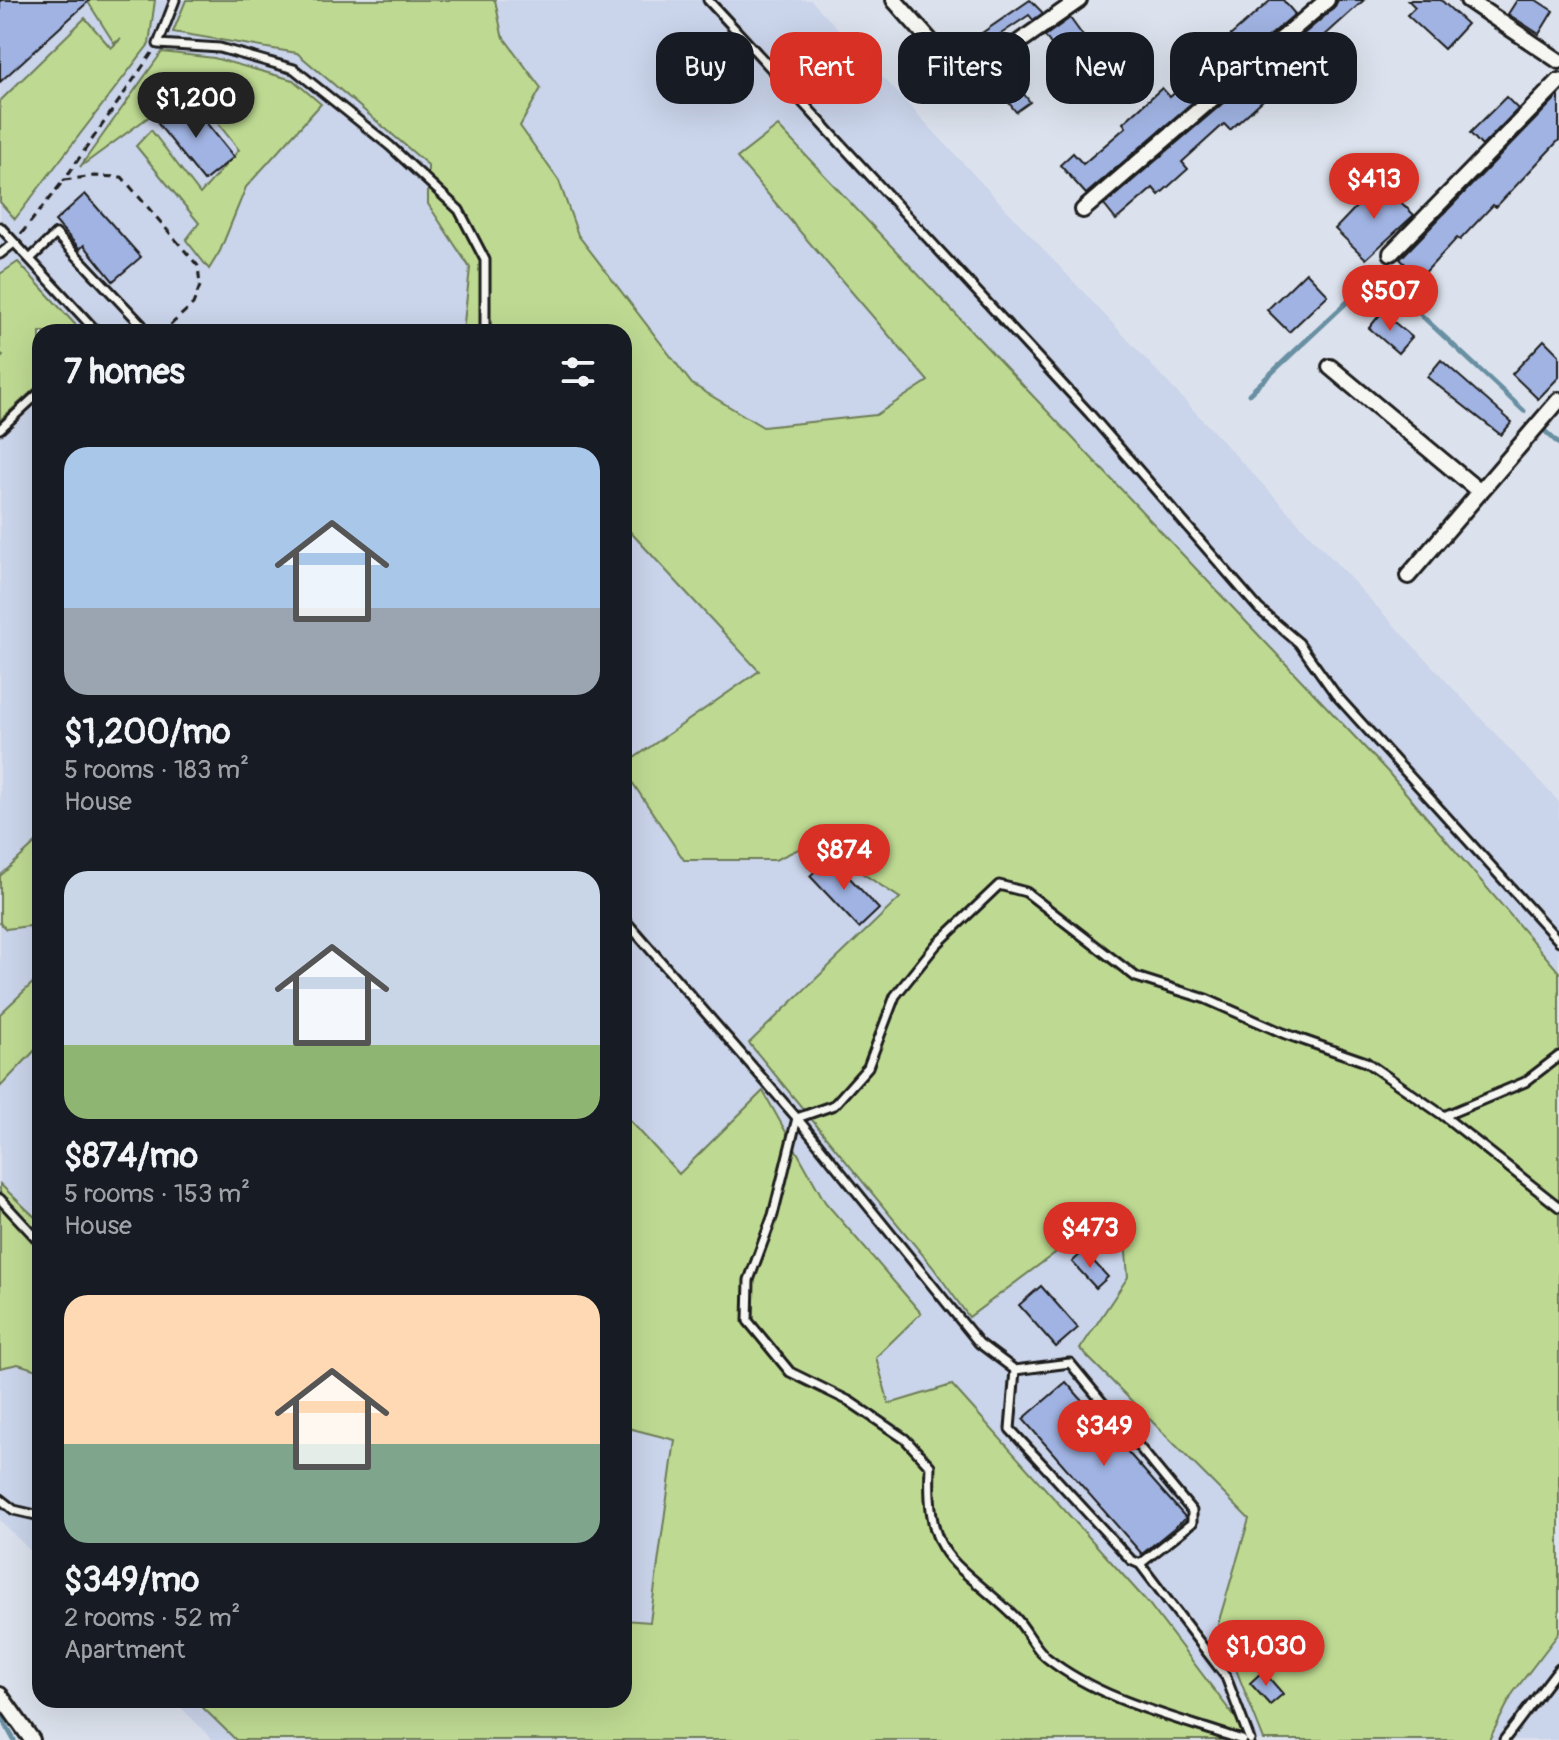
<!DOCTYPE html>
<html lang="en">
<head>
<meta charset="utf-8">
<style>
  body { margin:0; font-family:Pangolin,sans-serif; background:#242831; color:#f1f3f6; height:100vh; display:flex; flex-direction:column; font-size:30px; white-space:nowrap }
  * { box-sizing:border-box; margin:0 }
  p { font-size:26px; color:#9ea1a6 }
  .icon { flex:none; width:44px; height:44px; fill:none; stroke:currentColor; stroke-width:2; stroke-linecap:round; stroke-linejoin:round }
  .map { position:relative; flex:1; overflow:hidden }
  .details { position:absolute; left:32px; top:324px; width:600px; height:1384px; display:flex; flex-direction:column; background:#171b24; border-radius:24px; box-shadow:0 8px 32px #0002 }
  .details>* { flex:none }
  .top-card { position:absolute; left:656px; top:32px; width:760px; height:72px; display:flex; gap:16px }
  .price { position:absolute; translate:-50% -68px; padding:0 18px; border-radius:28px; background:#d93025; color:#fff; font-size:26px; line-height:52px; filter:drop-shadow(0 2px 4px #0008) }
  .price::after { content:''; position:absolute; left:50%; top:48px; width:24px; height:18px; margin-left:-12px; background:inherit; clip-path:polygon(0 0,100% 0,50% 100%) }
  .price.active { background:#222; color:#fff }
  ul { padding:0; list-style:none }
  li { display:grid; align-content:center; gap:16px; height:424px; padding:0 32px }
  li span { display:grid; place-items:center; height:248px; border-radius:24px; color:#555 }
  li>.icon { margin-inline-start:auto }
  span .icon { width:144px; height:144px; fill:#fffc; stroke-width:1 }
  li b { font-size:34px }
  h2 { display:flex; justify-content:space-between; align-items:center; height:96px; padding:0 32px; font-size:34px }
  .tag { padding:0 28px; border-radius:24px; background:#171b24; box-shadow:0 8px 32px #0002; font-size:28px; line-height:72px }
  .tag.active { background:#d93025; color:#fff }
  .map>svg:first-child { display:block }
</style>
</head>
<body>
<div class="map">
<svg width="1559" height="1740" viewBox="0 0 1559 1740">
  <rect width="100%" height="100%" fill="#dce2ed"/>
  <filter id="ink" filterUnits="userSpaceOnUse"><feTurbulence type="fractalNoise" baseFrequency=".0125" numOctaves="2"/><feDisplacementMap in="SourceGraphic" scale="16" xChannelSelector="R" yChannelSelector="G"/><feConvolveMatrix kernelMatrix="1 2 1 2 8 2 1 2 1" color-interpolation-filters="sRGB"/></filter>
  <g filter="url(#ink)">
    <!-- built -->
    <polygon fill="#cad4ea" points="0,0 811,0 1559,802 1559,1740 213,1740 174,1700 624,1700 624,332 40,332 40,1561 0,1520"/>
    <!-- green -->
    <g fill="#beda92" stroke="#6d7b57" stroke-width="2">
      <polygon points="81,0 155,0 149,44 15,219 0,202 0,101 85,18 111,48 121,39 114,43 88,2"/>
      <polygon points="186,0 495,0 502,35 541,88 520,126 559,181 578,235 692,384 763,427 876,415 928,381 737,158 778,126 1387,771 1559,972 1559,1633 1513,1693 1489,1740 1264,1740 1218,1624 1249,1519 1080,1349 1128,1277 1123,1215 1117,1207 969,1317 932,1266 749,1043 900,898 814,842 775,860 684,860 624,770 624,765 759,671 624,525 624,332 463,332 470,268 428,204 428,165 297,53 173,32"/>
      <polygon points="162,52 214,58 293,80 321,104 246,187 220,251 209,269 186,240 199,223 136,146 151,130 200,194 239,150 194,93 176,97 80,167"/>
      <polygon points="18,262 82,332 40,332 40,384 0,420 0,359 3,356 0,352 0,274"/>
      <polygon points="40,839 40,942 29,926 6,929 0,923 0,876"/>
      <polygon points="40,976 40,1045 0,1087 0,1014"/>
      <polygon points="763,1091 825,1202 921,1313 876,1357 889,1404 952,1385 1149,1604 1252,1740 236,1740 195,1700 624,1700 624,1620 650,1622 675,1440 624,1427 624,1114 679,1174"/>
      <polygon points="0,1184 40,1222 40,1371 18,1364 0,1368"/>
    </g>
    <g fill="none" stroke-linecap="round" stroke-linejoin="round">
      <!-- stream -->
      <g stroke="#678fa2" stroke-width="5">
        <polyline points="1249,394 1377,274 1524,411"/>
        <polyline points="1546,432 1559,444"/>
        <polyline points="0,1715 14,1740"/>
      </g>
    </g>
    <!-- building -->
    <g fill="#a0b3e2" stroke="#1c1c1c" stroke-width="2">
      <polygon points="0,0 90,0 0,82"/>
      <polygon points="1030,0 1043,13 1033,20 1029,15 986,44 979,35"/>
      <polygon points="1271,0 1283,0 1295,14 1086,194 1060,165 1073,153 1083,164 1126,127 1123,123 1162,88 1170,97 1210,62 1206,57"/>
      <polygon points="1338,0 1364,0 1291,66 1295,71 1230,130 1224,124 1182,162 1188,169 1159,195 1153,188 1116,220 1104,205 1334,8"/>
      <polygon points="1408,0 1441,0 1467,24 1444,49 1407,15 1415,7"/>
      <polygon points="1517,0 1536,0 1553,11 1539,34 1508,14"/>
      <polygon points="1070,18 1096,54 1070,71 1045,36"/>
      <polygon points="977,36 989,51 977,59 964,45"/>
      <polygon points="1002,66 1030,102 1016,112 988,76"/>
      <polygon points="1559,95 1559,140 1496,207 1493,205 1460,240 1457,238 1420,278 1400,259"/>
      <polygon points="1506,97 1518,109 1482,146 1470,133"/>
      <polygon points="188,100 234,157 204,181 158,124"/>
      <polygon points="1380,182 1414,215 1366,259 1335,229"/>
      <polygon points="85,194 141,257 113,281 84,245 80,249 55,221"/>
      <polygon points="1306,272 1328,295 1289,332 1267,310"/>
      <polygon points="1382,312 1412,337 1398,353 1369,328"/>
      <polygon points="1544,340 1559,355 1559,377 1538,399 1512,374"/>
      <polygon points="1441,360 1512,422 1501,435 1427,377"/>
      <polygon points="830,857 879,909 859,928 810,876"/>
      <polygon points="1084,1251 1108,1277 1096,1288 1072,1262"/>
      <polygon points="1041,1286 1078,1328 1056,1347 1019,1305"/>
      <polygon points="1066,1382 1186,1518 1142,1554 1023,1419"/>
      <polygon points="1263,1671 1283,1694 1270,1705 1250,1683"/>
    </g>
    <g fill="none" stroke-linecap="round" stroke-linejoin="round">
      <defs>
        <g id="lane">
          <polyline points="175,0 158,44 220,48 294,69 390,146 459,210 485,260 485,332"/>
          <polyline points="708,0 1089,413 1259,609 1299,643 1336,695 1559,941"/>
          <polyline points="0,227 97,332"/>
          <polyline points="0,254 14,243"/>
          <polyline points="31,258 56,234 142,325 135,332"/>
          <polyline points="0,429 40,392"/>
          <polyline points="624,919 797,1118 979,1343 1015,1370"/>
          <polyline points="1444,1116 1559,1207"/>
          <polyline points="797,1118 834,1105 868,1067 895,996 936,945 999,885 1026,892 1136,977 1206,999 1283,1033 1366,1062 1444,1116 1525,1082 1559,1056"/>
          <path d="M797 1118 773 1215 749 1280 748 1321 790 1372 849 1401 905 1439 930 1466C926 1560 952 1557 1013 1615 1026 1627 1033 1647 1047 1658 1101 1701 1178 1718 1242 1740"/>
          <polyline points="0,1199 40,1242"/>
          <polyline points="0,1499 14,1510 40,1516"/>
          <polyline points="1140,1564 1192,1523 1192,1511 1070,1363 1015,1370 1010,1429 1131,1560 1140,1564 1226,1677 1250,1740"/>
          <polyline points="1504,1740 1559,1668"/>
        </g>
        <g id="street">
          <polyline points="894,0 965,80 1079,0"/>
          <polyline points="1468,0 1559,61"/>
          <polyline points="1083,210 1327,0"/>
          <polyline points="1391,253 1559,81"/>
          <polyline points="1330,367 1480,492"/>
          <polyline points="1408,576 1559,400"/>
          <polyline points="0,1695 32,1740"/>
        </g>
      </defs>
      <!-- lane casing -->
      <use href="#lane" stroke="#1c1c1c" stroke-width="13"/>
      <!-- street casing -->
      <use href="#street" stroke="#1c1c1c" stroke-width="20"/>
      <!-- path -->
      <g stroke="#1c1c1c" stroke-width="3" stroke-dasharray="8 6" stroke-linecap="butt">
        <polyline points="152,53 64,180 94,176 122,177 198,266 200,286 193,304 163,332"/>
        <polyline points="21,234 64,180"/>
      </g>
      <!-- lane -->
      <use href="#lane" stroke="#f6f6f2" stroke-width="7"/>
      <!-- street -->
      <use href="#street" stroke="#f6f6f2" stroke-width="14"/>
    </g>
  </g>
</svg>
<b class="price active" style="left:196px;top:140px">$1,200</b>
<b class="price" style="left:1374px;top:221px">$413</b>
<b class="price" style="left:1390px;top:333px">$507</b>
<b class="price" style="left:844px;top:892px">$874</b>
<b class="price" style="left:1090px;top:1270px">$473</b>
<b class="price" style="left:1104px;top:1468px">$349</b>
<b class="price" style="left:1266px;top:1688px">$1,030</b>
<div class="top-card">
<a class="tag">Buy</a>
<a class="tag active">Rent</a>
<a class="tag">Filters</a>
<a class="tag">New</a>
<a class="tag">Apartment</a>
</div>
<section class="details">
<h2>7 homes<svg class="icon" aria-label="filters" viewBox="0 0 24 24"><path d="M4 7h16M4 17h16"/><circle cx="9" cy="7" r="2"/><circle cx="15" cy="17" r="2"/></svg></h2>
<ul>
<li><span style="background:linear-gradient(#a9c7e8 65%,#9aa5b1 0)"><svg class="icon" aria-label="home" viewBox="0 0 24 24"><path d="M3 11l9-7 9 7M6 9v11h12V9"/></svg></span><div><b>$1,200/mo</b><p>5 rooms · 183 m²</p><p>House</p></div></li>
<li><span style="background:linear-gradient(#c9d6e8 70%,#8fb573 0)"><svg class="icon" aria-label="home" viewBox="0 0 24 24"><path d="M3 11l9-7 9 7M6 9v11h12V9"/></svg></span><div><b>$874/mo</b><p>5 rooms · 153 m²</p><p>House</p></div></li>
<li><span style="background:linear-gradient(#ffd9b3 60%,#7fa58c 0)"><svg class="icon" aria-label="home" viewBox="0 0 24 24"><path d="M3 11l9-7 9 7M6 9v11h12V9"/></svg></span><div><b>$349/mo</b><p>2 rooms · 52 m²</p><p>Apartment</p></div></li>
</ul>
</section>
</div>
</body>
</html>
